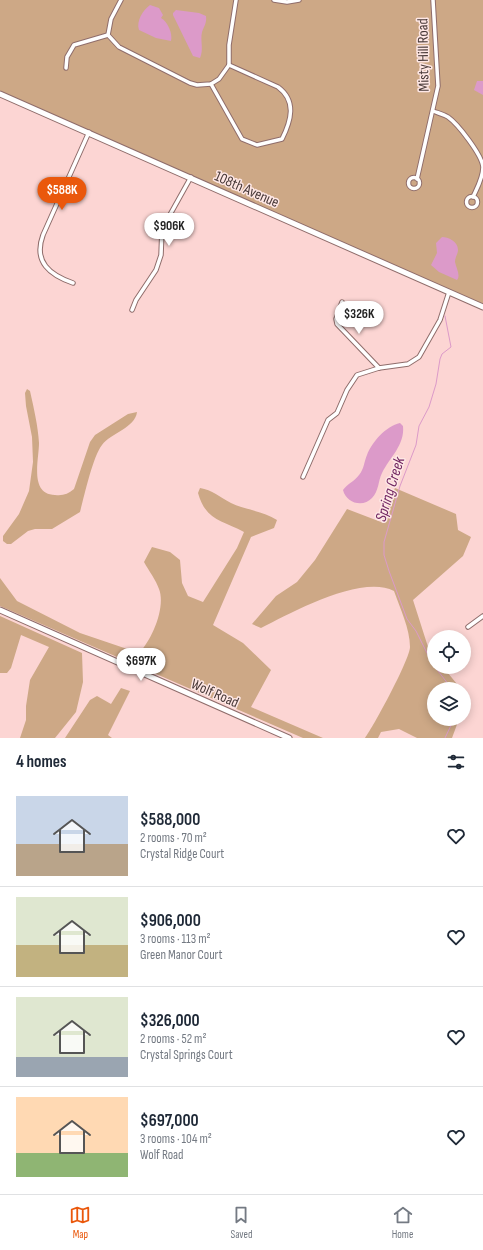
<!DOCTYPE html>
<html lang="en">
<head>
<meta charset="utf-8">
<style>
  body { margin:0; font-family:"Sofia Sans Condensed",sans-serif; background:#f6f6f7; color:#1f2937; height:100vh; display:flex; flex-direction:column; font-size:15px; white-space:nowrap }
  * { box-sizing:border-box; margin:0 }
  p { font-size:13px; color:#747a83 }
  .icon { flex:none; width:22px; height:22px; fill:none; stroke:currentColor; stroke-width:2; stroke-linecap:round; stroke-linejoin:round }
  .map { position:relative; height:738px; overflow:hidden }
  .side { display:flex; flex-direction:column; background:#fff; flex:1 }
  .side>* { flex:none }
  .tools { position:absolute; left:427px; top:630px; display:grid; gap:8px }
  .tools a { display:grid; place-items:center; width:44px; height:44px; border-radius:50%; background:#fff; box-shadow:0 2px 10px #0003; font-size:20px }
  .price { position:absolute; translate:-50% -34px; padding:0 9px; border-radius:14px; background:#fff; color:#222; font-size:13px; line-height:26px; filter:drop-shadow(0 1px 2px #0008) }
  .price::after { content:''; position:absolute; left:50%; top:24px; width:12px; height:9px; margin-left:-6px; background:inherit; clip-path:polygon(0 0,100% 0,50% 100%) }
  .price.selected { background:#ea580c; color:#fff }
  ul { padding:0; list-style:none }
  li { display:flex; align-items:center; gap:12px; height:100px; padding:0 16px }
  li+li { border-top:1px solid #e0e1e3 }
  li span { display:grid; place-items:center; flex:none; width:112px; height:80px; border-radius:0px; color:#555 }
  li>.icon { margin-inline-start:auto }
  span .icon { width:48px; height:48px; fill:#fffc; stroke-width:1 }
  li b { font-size:17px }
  h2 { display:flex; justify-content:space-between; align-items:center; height:48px; padding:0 16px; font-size:17px }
  .dock { display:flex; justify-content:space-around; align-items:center; height:56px; border-top:1px solid #e0e1e3; background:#fff; font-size:11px; color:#747a83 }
  .dock a { display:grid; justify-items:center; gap:2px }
  .dock .selected { color:#ea580c }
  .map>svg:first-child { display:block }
</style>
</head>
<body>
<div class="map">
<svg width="483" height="738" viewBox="0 0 483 738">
  <rect width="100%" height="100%" fill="#fcd5d3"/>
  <!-- green -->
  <g fill="#cda886">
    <polygon points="0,0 483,0 483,304 0,94"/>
    <path d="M27 389 30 391C34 409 38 426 39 443 39 460 29 494 55 495 63 496 68 494 74 489L90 442 95 435 128 414 137 412C135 428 111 433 102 445 93 456 84 497 80 512L52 529H35L28 531 11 544H7L3 541V536L19 514 29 491 33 462 32 437 26 406 25 393Z"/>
    <path d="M200 488C212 490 220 497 231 503 246 510 263 511 277 520L274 528 251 537 213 625 243 643 271 670 251 707 323 738H303L0 606V578L17 601 80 633 139 653C152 640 166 607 159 589 156 580 149 571 144 562L152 547 170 552 180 560 182 583 188 596 203 602 237 548 244 532C222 520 206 521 198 493Z"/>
    <path d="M395 488 456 514 458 530 471 537 463 556 413 600 429 650 434 656V667H443L461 689H434V719H459L452 738H417L399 729 381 732 378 738H365C374 726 410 659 410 647 410 629 400 608 394 591 361 574 291 613 261 628L252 624 276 596 297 582 315 560 347 509 381 522Z"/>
    <polygon points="0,616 82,653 83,682 76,712 55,738 20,738 26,720 26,706 30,680 49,647 21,635 11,668 7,673 0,673"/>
    <polygon points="121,688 130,691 108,735 112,738 65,738 90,700 97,696 111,704"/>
  </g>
  <!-- water -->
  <g fill="#dc9ac9">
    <path d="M150 5 159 8 163 15 161 18C167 21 173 33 171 41L156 38 139 30C136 21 143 10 150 5Z"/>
    <path d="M176 10 199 13 206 16C207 23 204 26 202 32 200 41 204 49 200 58L193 56 173 15V13Z"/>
    <polygon points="477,81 483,81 483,95 474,90"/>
    <path d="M442 237C448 237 458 241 458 250 458 254 455 257 455 262 456 268 461 275 457 280L439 272 431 265 437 253 436 243Z"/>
    <path d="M400 423 403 426C405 445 390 457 382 473 378 481 379 491 372 498 363 508 346 503 343 490 348 483 354 482 359 475 364 469 364 462 367 455 372 442 386 426 400 423Z"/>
  </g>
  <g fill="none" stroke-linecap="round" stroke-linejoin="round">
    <!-- stream -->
    <g stroke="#dc9ac9" stroke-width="1">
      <polyline points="434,667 416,631 407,619 389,571 384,555 384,542 400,486 416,445 419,426 429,407 436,384 440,359 442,354 451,347 445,316"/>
      <polyline points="435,667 452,689"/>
      <polyline points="445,738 454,719"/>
    </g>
    <defs>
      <g id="street">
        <polyline points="121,0 111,19 108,35 119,47 190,83 197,85 211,84 219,79 229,65 229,45 236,0"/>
        <polyline points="274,0 287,2 299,0"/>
        <polyline points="66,68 67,57 74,45 108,35"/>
        <path d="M211 84 242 139 257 145 282 139C291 121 297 101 278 87L229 65"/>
        <path d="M433 111C438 113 443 114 448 117 458 124 482 155 483 167 483 178 477 188 473 197"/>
        <circle cx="414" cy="183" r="5.5"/>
        <polyline points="417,179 438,86 433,0"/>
        <circle cx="472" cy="202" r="5.5"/>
        <path d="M73 283C50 275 33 262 43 235L89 132"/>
        <polyline points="342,302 336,319 337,324 379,368"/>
        <polyline points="132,310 136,300 156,270 161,255 162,229 191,177"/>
        <polyline points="303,477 328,420 337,413 347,390 357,375 379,368 408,364 419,357 440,320 449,292"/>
        <polyline points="468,627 483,616"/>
      </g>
      <g id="secondary">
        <polyline points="0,94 483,307"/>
        <polyline points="0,610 289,738"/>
      </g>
    </defs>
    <!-- street casing -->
    <use href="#street" stroke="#8f6d6b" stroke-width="5.5"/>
    <!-- secondary casing -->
    <use href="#secondary" stroke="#8f6d6b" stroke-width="7"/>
    <!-- street -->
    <use href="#street" stroke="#fff" stroke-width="3.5"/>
    <!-- secondary -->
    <use href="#secondary" stroke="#fff" stroke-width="5"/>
  </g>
  <g text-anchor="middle" stroke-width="3" stroke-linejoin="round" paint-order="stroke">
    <!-- street labels -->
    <g font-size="15" fill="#473837" stroke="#fee7e5">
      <text transform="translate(423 55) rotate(-91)" y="5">Misty Hill Road</text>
      <text transform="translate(247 189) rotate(24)" y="5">108th Avenue</text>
      <text transform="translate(215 693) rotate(24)" y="5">Wolf Road</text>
    </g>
    <!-- water labels -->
    <g font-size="16" font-style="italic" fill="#722762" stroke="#fee7e5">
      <text transform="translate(389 489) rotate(-73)" y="6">Spring Creek</text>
    </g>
  </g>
</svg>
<div class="tools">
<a><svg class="icon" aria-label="locate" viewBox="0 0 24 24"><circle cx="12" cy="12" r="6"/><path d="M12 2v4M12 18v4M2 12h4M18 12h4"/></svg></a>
<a><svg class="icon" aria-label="layers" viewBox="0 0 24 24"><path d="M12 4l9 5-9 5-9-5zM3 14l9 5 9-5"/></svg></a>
</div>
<b class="price selected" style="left:62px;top:211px">$588K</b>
<b class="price" style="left:169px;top:247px">$906K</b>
<b class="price" style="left:359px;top:335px">$326K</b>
<b class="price" style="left:141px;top:682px">$697K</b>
</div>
<section class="side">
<h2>4 homes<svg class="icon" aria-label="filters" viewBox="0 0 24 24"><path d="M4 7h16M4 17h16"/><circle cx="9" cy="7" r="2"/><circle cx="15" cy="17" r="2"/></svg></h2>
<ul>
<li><span style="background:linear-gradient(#c9d6e8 60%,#b9a48a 0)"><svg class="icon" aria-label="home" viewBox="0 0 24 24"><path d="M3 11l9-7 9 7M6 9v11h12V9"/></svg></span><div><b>$588,000</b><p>2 rooms · 70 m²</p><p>Crystal Ridge Court</p></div><svg class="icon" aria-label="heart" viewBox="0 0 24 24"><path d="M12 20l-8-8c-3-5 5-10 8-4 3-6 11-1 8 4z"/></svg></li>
<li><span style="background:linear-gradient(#dfe7d0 60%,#c2b280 0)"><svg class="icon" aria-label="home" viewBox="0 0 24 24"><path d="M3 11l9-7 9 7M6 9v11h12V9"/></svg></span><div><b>$906,000</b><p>3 rooms · 113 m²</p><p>Green Manor Court</p></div><svg class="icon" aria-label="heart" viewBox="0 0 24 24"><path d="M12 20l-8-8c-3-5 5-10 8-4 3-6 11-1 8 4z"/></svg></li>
<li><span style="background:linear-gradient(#dfe7d0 75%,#9aa5b1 0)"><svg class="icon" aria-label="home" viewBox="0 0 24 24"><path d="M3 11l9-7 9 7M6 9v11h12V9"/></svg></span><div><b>$326,000</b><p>2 rooms · 52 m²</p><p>Crystal Springs Court</p></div><svg class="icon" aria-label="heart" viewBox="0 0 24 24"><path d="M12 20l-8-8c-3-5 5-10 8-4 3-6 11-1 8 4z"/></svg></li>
<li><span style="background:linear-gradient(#ffd9b3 70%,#8fb573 0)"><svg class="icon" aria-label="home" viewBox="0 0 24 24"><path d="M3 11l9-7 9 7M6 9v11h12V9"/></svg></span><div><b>$697,000</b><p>3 rooms · 104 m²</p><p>Wolf Road</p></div><svg class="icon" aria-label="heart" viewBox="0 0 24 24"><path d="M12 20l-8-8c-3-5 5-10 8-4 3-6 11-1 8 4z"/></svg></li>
</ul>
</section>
<nav class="dock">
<a class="selected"><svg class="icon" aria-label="map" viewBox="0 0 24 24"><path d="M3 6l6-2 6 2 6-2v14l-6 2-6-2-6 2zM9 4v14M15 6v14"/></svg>Map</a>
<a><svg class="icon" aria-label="saved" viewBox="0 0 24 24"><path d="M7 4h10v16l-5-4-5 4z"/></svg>Saved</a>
<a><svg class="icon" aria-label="home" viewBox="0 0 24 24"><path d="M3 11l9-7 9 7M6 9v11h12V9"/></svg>Home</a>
</nav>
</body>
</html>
